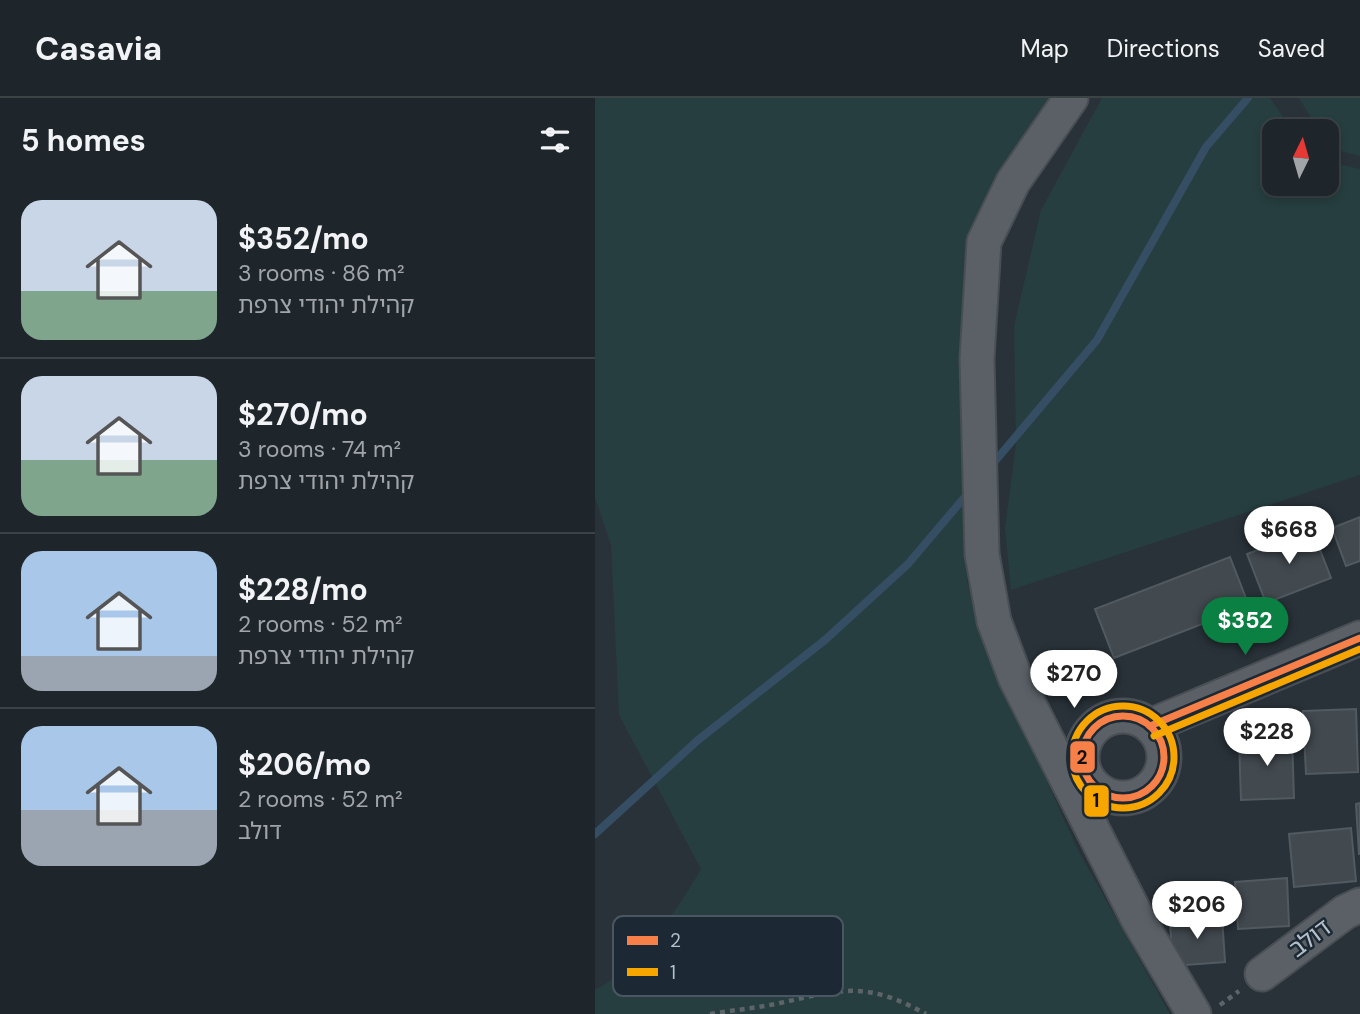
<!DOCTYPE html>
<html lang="en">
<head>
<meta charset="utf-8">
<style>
  body { margin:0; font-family:"DM Sans","Noto Sans Hebrew",sans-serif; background:#2c3237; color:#f1f3f6; height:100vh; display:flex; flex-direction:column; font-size:26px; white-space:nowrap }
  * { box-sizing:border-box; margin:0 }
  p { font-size:23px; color:#a1a5a9 }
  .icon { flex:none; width:38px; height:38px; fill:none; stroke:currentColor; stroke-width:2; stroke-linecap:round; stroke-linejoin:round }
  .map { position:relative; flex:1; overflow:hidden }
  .sheet { display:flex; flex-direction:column; background:#1f262b; width:595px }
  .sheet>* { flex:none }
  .needle { width:46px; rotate:5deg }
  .tools { position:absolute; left:667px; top:21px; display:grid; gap:14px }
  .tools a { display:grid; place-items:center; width:77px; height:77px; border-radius:14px; background:#1f262b; box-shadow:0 4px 10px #0003,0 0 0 2px #3c4347; font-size:35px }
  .price { position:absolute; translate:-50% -60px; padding:0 16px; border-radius:24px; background:#fff; color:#222; font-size:23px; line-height:46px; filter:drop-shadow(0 2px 4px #0008) }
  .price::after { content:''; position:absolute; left:50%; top:42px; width:21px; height:16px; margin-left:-10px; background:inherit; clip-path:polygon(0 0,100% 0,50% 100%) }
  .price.current { background:#0b8043; color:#fff }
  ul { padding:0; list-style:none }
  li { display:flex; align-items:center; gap:21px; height:175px; padding:0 21px }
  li+li { border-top:2px solid #3c4347 }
  li span { display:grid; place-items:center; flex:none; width:196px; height:140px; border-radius:21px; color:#555 }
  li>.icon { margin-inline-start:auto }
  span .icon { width:84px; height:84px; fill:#fffc; stroke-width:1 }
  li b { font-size:30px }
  h2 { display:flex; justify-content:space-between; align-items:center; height:84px; padding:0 21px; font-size:30px }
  header { display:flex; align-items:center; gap:42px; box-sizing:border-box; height:98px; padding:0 35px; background:#1f262b; border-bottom:2px solid #3c4347 }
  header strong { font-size:33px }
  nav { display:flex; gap:38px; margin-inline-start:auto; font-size:24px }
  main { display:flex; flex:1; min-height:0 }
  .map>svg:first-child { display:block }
</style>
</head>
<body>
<header>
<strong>Casavia</strong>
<nav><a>Map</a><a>Directions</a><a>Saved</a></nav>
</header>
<main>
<section class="sheet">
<h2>5 homes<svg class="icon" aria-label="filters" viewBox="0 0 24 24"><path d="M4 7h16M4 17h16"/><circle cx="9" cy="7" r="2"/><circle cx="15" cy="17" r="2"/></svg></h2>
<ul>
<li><span style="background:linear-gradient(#c9d6e8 65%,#7fa58c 0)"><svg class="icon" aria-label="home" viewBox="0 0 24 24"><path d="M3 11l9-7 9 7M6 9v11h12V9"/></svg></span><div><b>$352/mo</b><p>3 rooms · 86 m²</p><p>קהילת יהודי צרפת</p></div></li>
<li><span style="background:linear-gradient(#c9d6e8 60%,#7fa58c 0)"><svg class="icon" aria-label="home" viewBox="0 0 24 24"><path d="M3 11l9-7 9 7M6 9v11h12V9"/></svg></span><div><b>$270/mo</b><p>3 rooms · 74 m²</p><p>קהילת יהודי צרפת</p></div></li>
<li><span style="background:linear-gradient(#a9c7e8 75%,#9aa5b1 0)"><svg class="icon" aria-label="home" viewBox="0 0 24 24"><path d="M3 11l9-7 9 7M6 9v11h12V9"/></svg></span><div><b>$228/mo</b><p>2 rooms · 52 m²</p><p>קהילת יהודי צרפת</p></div></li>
<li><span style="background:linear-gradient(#a9c7e8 60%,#9aa5b1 0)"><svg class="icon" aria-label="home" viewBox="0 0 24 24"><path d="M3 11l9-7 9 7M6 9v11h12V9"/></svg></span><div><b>$206/mo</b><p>2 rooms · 52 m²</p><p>דולב</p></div></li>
</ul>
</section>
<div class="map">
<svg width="765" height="916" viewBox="0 0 765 916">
  <rect width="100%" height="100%" fill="#293239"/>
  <!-- green -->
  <g fill="#263e3f">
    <path d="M0 0H462L380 173 365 267 372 483 395 558 484 754 575 916H0V892C45 868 81 814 106 771L24 617 16 447 0 399Z"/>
    <polygon points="507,0 675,0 698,33 679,33 679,86 732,86 732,63 765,71 765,377 416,492 410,430 421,346 419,228 446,112"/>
    <polygon points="704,0 765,0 765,58 734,50 732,33 724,33"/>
  </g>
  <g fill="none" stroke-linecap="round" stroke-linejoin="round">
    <!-- stream -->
    <g stroke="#354e63" stroke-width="8">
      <polyline points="396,368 502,242 611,49 653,0"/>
      <polyline points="0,736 103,642 230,542 313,466 374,394"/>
    </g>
  </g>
  <!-- building -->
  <g fill="#42494f" stroke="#515a60" stroke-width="2">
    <polygon points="765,419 765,463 751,468 737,430"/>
    <polygon points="717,431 736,480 671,505 652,456"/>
    <polygon points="635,459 654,508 519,560 500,511"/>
    <polygon points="761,611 763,674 711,676 708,613"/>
    <polygon points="697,638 699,700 646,702 644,640"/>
    <polygon points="765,705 765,756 764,756 761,706"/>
    <polygon points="756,730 761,783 699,789 694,736"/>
    <polygon points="692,780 694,828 643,831 640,784"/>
    <polygon points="627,818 630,864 577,868 575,821"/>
  </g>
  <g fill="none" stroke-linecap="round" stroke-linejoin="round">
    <defs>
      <g id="minor">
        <polyline points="476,0 418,84 389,144 382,261 387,456 399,523 420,579 543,821 599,916"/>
        <circle cx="528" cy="659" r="41"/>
        <polyline points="555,628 765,540"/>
        <polyline points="667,876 750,814 765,807"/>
      </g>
    </defs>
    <!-- minor casing -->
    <use href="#minor" stroke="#484e53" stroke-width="37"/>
    <!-- path -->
    <g stroke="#5d6469" stroke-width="4.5" stroke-dasharray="5 5" stroke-linecap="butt">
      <polyline points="478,630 494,636"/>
      <polyline points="625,907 644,893"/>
      <path d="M115 916C139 912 162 910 185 905 248 891 271 883 331 916"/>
    </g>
    <!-- minor -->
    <use href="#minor" stroke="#5a6066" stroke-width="33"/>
    <defs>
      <g id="bus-1">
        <circle cx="528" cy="659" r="41"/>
        <polyline points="555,628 765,540"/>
      </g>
      <g id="bus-2">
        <circle cx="528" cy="659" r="51"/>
        <polyline points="559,638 765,551"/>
      </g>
    </defs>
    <!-- bus-1 casing -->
    <use href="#bus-1" stroke="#1c2934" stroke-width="12"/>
    <!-- bus-2 casing -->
    <use href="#bus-2" stroke="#1c2934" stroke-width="12"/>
    <!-- bus-1 -->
    <use href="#bus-1" stroke="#f78048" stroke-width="7"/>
    <!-- bus-2 -->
    <use href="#bus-2" stroke="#f7a600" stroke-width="7"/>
  </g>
  <g text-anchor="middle" stroke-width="5" stroke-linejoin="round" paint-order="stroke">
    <!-- street labels -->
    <g font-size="24" fill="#b4bfca" stroke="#1c2934">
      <text transform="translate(715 840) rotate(-37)" y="8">דולב</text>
    </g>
  </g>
  <!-- legend -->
  <rect x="18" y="818" width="230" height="80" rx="10" fill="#1c2934" stroke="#4a5661" stroke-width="2"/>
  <rect x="32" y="838" width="31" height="9" fill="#f78048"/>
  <rect x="32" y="870" width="31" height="8" fill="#f7a600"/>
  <g font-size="19" fill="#b4bfca">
    <text x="75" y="849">2</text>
    <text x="75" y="881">1</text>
  </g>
  <g stroke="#1c2934" stroke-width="2.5">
    <rect x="474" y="642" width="27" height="34" rx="7" fill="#f78048"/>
    <rect x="488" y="686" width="27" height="34" rx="7" fill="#f7a600"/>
  </g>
  <g font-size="19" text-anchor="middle" font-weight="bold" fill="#111">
    <text x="487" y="666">2</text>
    <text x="501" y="709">1</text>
  </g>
</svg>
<div class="tools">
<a><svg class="needle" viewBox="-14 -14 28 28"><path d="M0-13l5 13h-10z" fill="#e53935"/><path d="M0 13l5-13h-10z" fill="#a1a5a9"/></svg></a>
</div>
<b class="price" style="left:694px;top:468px">$668</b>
<b class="price current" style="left:650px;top:559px">$352</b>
<b class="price" style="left:479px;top:612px">$270</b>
<b class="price" style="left:672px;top:670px">$228</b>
<b class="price" style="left:602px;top:843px">$206</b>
</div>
</main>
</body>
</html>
